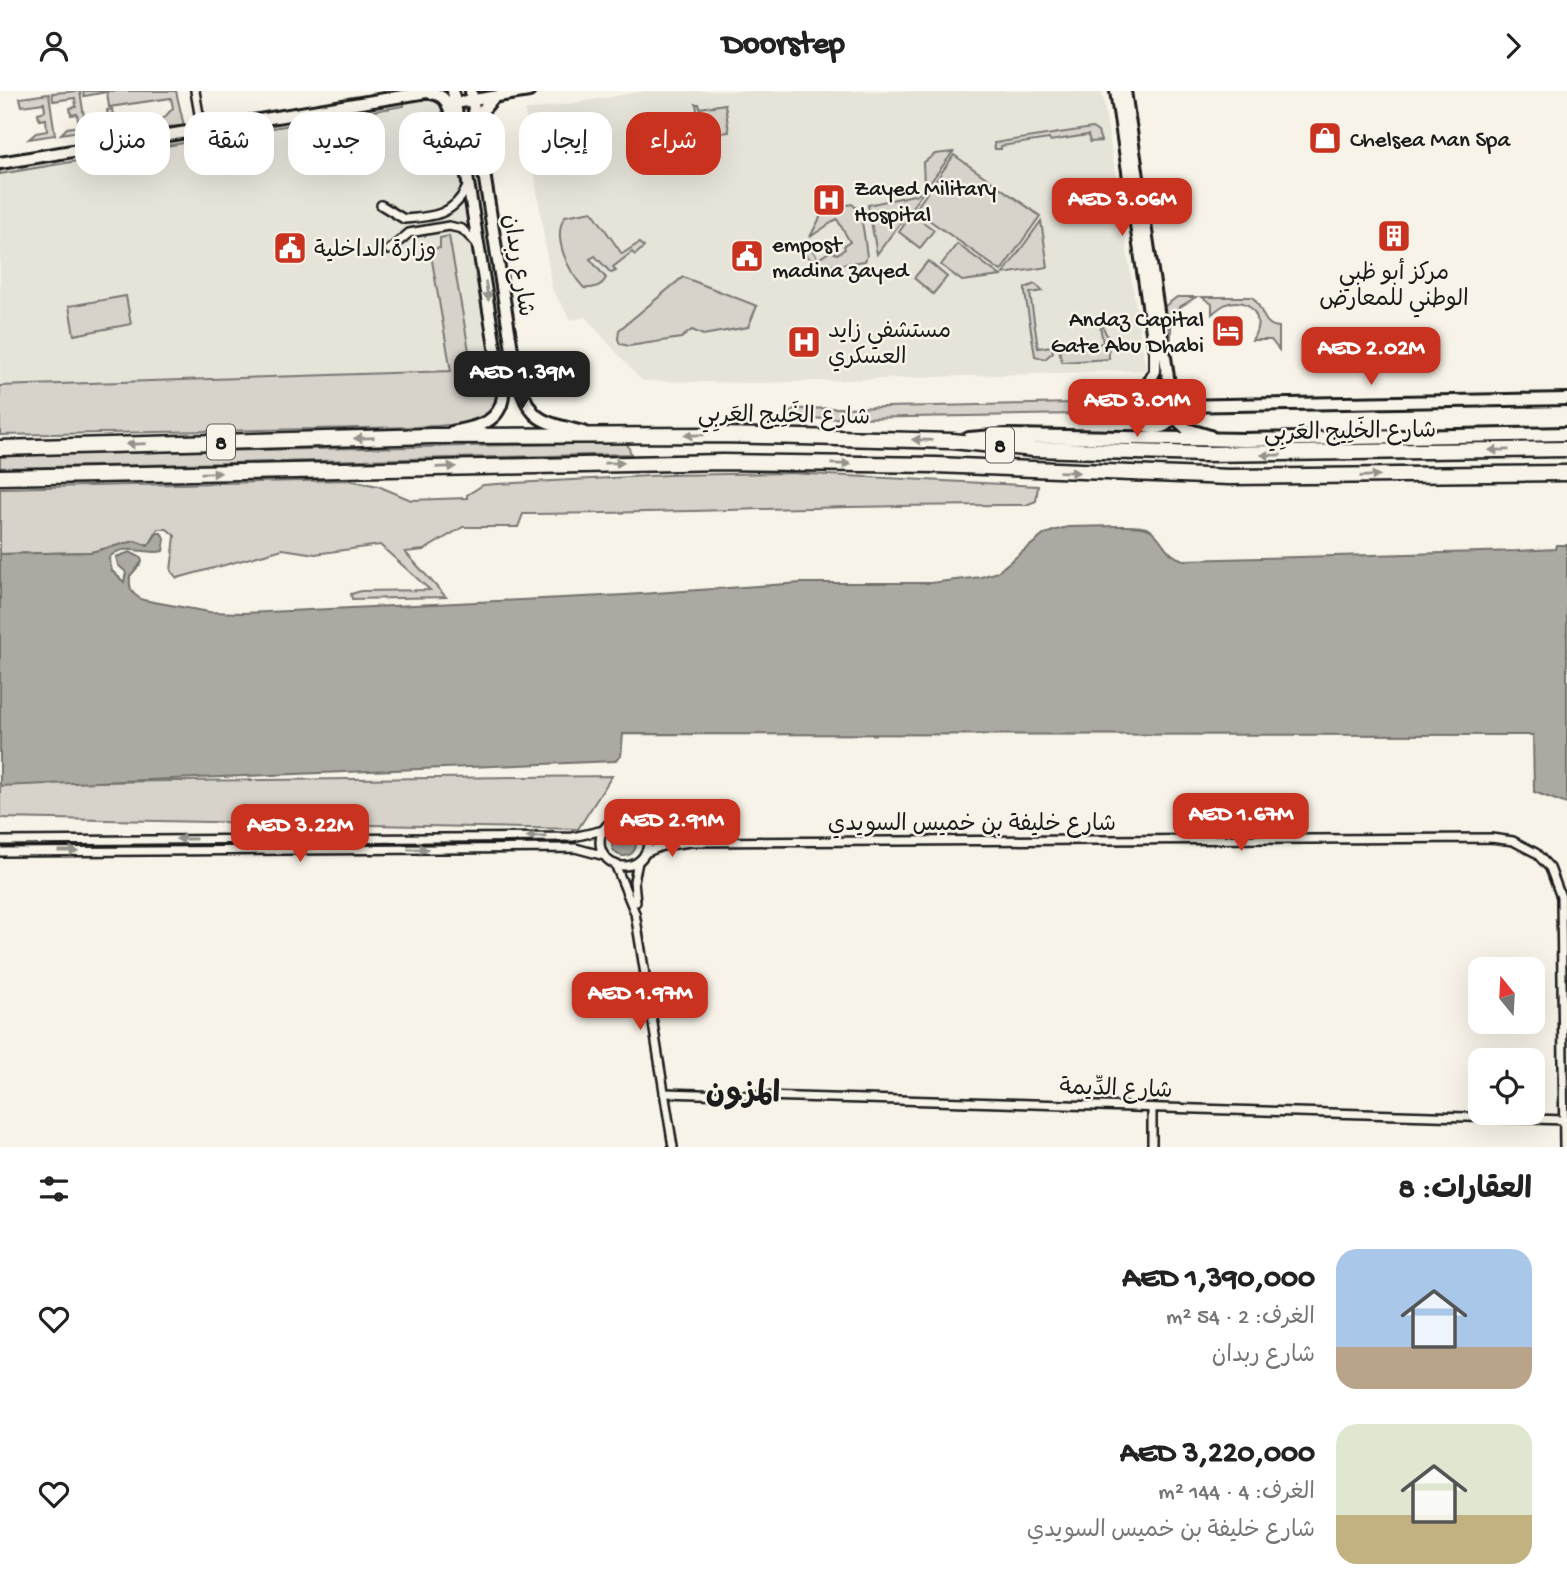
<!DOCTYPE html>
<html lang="ar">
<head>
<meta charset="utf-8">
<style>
  body { margin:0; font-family:"Gochi Hand","Playpen Sans Arabic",sans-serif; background:#f6f6f6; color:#222; direction:rtl; height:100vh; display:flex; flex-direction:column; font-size:26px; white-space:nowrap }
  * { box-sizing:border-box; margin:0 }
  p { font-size:23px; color:#767676 }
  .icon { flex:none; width:38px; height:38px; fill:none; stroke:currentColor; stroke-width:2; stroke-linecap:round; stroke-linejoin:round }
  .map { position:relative; height:1056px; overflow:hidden; direction:ltr }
  .details { display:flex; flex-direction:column; background:#fff; flex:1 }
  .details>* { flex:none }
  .hud { position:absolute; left:21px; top:21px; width:700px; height:63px; direction:rtl; display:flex; gap:14px }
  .needle { width:46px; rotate:342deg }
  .tools { position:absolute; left:1468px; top:866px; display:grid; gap:14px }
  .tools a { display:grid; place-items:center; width:77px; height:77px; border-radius:14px; background:#fff; box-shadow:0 7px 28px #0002; font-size:35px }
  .price { position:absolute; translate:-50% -60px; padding:0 16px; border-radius:14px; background:#c8321e; color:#fff; font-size:23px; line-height:46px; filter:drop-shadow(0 2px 4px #0008) }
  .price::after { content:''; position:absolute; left:50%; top:42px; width:21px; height:16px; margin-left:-10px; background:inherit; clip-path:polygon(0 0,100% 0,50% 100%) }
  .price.on { background:#222; color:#fff }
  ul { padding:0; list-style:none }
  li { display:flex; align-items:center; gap:21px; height:175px; padding:0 35px }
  li span { display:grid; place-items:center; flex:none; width:196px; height:140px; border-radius:21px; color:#555 }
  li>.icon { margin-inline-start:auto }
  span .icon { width:84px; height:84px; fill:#fffc; stroke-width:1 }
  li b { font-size:30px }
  h2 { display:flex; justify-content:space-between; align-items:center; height:84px; padding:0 35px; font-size:30px }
  .pill { padding:0 24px; border-radius:21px; background:#fff; box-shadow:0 7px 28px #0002; font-size:24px; line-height:63px }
  .pill.on { background:#c8321e; color:#fff }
  header { display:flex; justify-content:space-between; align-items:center; height:91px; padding:0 35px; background:#fff; font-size:32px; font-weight:700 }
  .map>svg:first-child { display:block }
</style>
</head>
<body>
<header><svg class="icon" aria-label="forward" viewBox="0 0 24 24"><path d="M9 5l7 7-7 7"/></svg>Doorstep<svg class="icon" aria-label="person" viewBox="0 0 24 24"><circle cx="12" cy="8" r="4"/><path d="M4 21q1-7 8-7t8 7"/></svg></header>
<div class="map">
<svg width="1567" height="1056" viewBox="0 0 1567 1056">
  <rect width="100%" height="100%" fill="#f7f3e8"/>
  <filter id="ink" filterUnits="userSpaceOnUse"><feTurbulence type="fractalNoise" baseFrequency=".0143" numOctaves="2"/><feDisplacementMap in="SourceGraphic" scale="14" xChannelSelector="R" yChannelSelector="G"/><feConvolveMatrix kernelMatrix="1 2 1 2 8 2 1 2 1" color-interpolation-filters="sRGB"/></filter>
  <g filter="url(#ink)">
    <!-- built -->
    <g fill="#e6e3d9">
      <polygon points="646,0 1102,0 1146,279 761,292 642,290 585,226 571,229 552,198 525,20"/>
      <polygon points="433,4 445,12 451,34 467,103 493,269 487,269 477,282 0,321 0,74"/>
    </g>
    <!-- green -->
    <g fill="#d7d3cb" stroke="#7a7874" stroke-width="2">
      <polygon points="80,0 86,39 61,43 67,37 79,35 77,23 71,24 70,17 76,16 75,7 53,10 52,2"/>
      <polygon points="83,0 176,0 184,35 164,36 162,29 173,17 171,7 109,16 107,1 84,5"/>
      <polygon points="49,3 55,44 29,48 36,42 47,40 46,28 39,29 38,22 45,20 44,12 22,15 20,7"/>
      <polygon points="403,8 404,15 0,83 0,76"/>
      <polygon points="696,13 699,13 700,17 725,13 729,41 701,45"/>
      <polygon points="112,18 114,29 122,28 124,42 105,46 103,38 104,46 94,48 91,36 108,30 107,19"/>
      <polygon points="665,22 668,38 636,43 634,31 643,30 642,26"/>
      <polygon points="1092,37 1098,41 1101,50 1090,51 1088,44 1050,50 1049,48 1001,55 1001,58 995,58 994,52"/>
      <polygon points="953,61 877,163 868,114 918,103 924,93 923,72 935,63"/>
      <polygon points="954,64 1040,125 1001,180 915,119"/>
      <path d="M852 113C864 122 864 148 867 165L865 170 822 176 802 162 807 150 818 168 831 160 837 163 845 158 844 155 850 151 837 128 810 146 824 119Z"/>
      <path d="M592 120 622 163 639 152 644 156 635 164 632 161 613 176 616 180 611 182 595 165 590 168 606 187C602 195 593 198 584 197 569 181 551 147 565 125Z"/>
      <polygon points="912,123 934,139 920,157 899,141"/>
      <polygon points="1041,130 1048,176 1003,183"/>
      <path d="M449 145 471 271 492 269C494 280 500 298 497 308 490 337 441 334 417 336L0 344V295L451 280 430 158 440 157V147Z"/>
      <polygon points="957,153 1001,185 962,190 941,174"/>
      <polygon points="928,170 947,186 933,203 914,187"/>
      <polygon points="683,186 757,215 748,236 703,244 692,239 681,247 629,255 620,253 618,248 619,239"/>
      <polygon points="1035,193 1043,200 1030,202 1038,257 1052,255 1053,261 1045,268 1035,265 1025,202 1025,197"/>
      <polygon points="126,205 131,233 74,244 69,215"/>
      <polygon points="1177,206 1196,206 1180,216 1175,227 1171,228 1171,270 1168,270 1161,218"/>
      <path d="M1202 206H1252C1264 216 1261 235 1279 236V259L1271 249H1252C1260 236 1260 224 1248 214 1234 207 1223 213 1212 223V213Z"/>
      <polygon points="1099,228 1108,247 1109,268 1062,271 1059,258 1103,252"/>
      <polygon points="1119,311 1132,315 1132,322 794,328 789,323 794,318"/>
      <polygon points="627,352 631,363 0,377 0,364"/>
      <path d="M789 382 1038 395 1036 410 1026 414C858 413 691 422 523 423L518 436H463L424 459 405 461 446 506 352 508 351 503 361 500 430 499 380 454 315 463 283 458 177 487 171 480 175 445 167 438H158L149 455 135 450 91 461 0 463V397L348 389 378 395 411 409 467 407V404L483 394 497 393 668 384Z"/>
      <polygon points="612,685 578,738 0,727 0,692"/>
    </g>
    <!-- water -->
    <g fill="#aca9a2" stroke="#72716c" stroke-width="2">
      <path d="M1119 435C1129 435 1140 434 1149 438 1164 447 1163 463 1184 469L1517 460 1555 458 1556 454H1567V713L1534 701 1533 644 623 643 621 665 615 670 0 695V463L91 461 135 450 148 455 157 442H161L165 448 163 460C146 465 123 450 109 467L112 480 124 491 126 481 118 474 116 466 130 461 141 467 142 471 130 485C129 498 131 503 143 509L209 521 244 522 625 504 802 492H930L981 486 997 481 1045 443 1056 439 1068 436Z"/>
      <circle cx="624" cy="753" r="12"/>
    </g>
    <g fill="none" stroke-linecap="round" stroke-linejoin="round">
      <defs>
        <g id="street">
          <polyline points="195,0 199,23 211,37"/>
          <path d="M381 114 404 128C433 126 454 124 467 96"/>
          <polyline points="389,159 409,142 449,135 462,138 479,155"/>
          <circle cx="624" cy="751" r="24"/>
          <polyline points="644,737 682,749"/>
          <polyline points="0,750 573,746 604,739"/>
          <polyline points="0,761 575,757 605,765"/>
          <polyline points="645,762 662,755 690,751 1491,747 1513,750 1536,762 1550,777 1561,806 1564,1056"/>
          <polyline points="615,773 635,822 673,1056"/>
          <polyline points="636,811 634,790 638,771"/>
          <polyline points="664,1002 1566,1029"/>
          <polyline points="1152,1017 1152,1056"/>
        </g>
        <g id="secondary">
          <path d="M471 0 516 284C532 331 536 329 583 341"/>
          <polyline points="1116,0 1155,261 1155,280 1144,301"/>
          <polyline points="1125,0 1171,306"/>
          <path d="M430 2C447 4 448 14 452 28"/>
          <polyline points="455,12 529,0"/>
          <polyline points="480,38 483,19 494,6"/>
          <polyline points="0,72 433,0"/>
          <circle cx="1155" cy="317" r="20"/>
          <polyline points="1175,315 1567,308"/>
          <polyline points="1173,325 1187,338 1210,345"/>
          <path d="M452 341C475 336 500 333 503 305L453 0"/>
        </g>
        <polyline id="primary" points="969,348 1006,345 1244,349 1567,343"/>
        <g id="highway">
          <polyline points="0,357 432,345 721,344 952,350 1034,358 1203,363 1567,358"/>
          <polyline points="0,386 723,371 936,374 1229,386 1567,382"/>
        </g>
      </defs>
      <!-- street casing -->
      <use href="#street" stroke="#1c1c1c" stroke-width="12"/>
      <!-- secondary casing -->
      <use href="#secondary" stroke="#1c1c1c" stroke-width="16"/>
      <!-- primary casing -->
      <use href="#primary" stroke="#1c1c1c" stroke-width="18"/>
      <!-- highway casing -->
      <use href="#highway" stroke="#1c1c1c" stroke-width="19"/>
      <!-- street -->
      <use href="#street" stroke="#f7f3e8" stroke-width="7"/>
      <!-- secondary -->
      <use href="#secondary" stroke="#f7f3e8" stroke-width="10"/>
      <!-- primary -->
      <use href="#primary" stroke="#f7f3e8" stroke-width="12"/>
      <!-- highway -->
      <use href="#highway" stroke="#f7f3e8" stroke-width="14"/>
    </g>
    <!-- one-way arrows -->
    <defs><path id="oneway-solid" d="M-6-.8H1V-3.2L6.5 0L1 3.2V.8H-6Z" transform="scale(1.75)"/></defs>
    <g fill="#94928c">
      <use href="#oneway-solid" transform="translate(487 200) rotate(81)"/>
      <use href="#oneway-solid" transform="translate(694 344) rotate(179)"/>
      <use href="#oneway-solid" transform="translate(364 347) rotate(178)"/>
      <use href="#oneway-solid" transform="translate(922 349) rotate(-178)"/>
      <use href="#oneway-solid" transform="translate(136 353) rotate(178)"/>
      <use href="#oneway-solid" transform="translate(1499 359) rotate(179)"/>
      <use href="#oneway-solid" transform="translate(1271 364) rotate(-180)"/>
      <use href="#oneway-solid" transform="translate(614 372) rotate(-1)"/>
      <use href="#oneway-solid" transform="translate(841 373) rotate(1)"/>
      <use href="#oneway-solid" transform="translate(446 376) rotate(-2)"/>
      <use href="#oneway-solid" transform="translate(1069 381) rotate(2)"/>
      <use href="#oneway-solid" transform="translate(211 382) rotate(-1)"/>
      <use href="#oneway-solid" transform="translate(1370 385) rotate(-2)"/>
      <use href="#oneway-solid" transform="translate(536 746) rotate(180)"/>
      <use href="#oneway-solid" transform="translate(186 748) rotate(180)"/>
      <use href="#oneway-solid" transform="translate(418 758)"/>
      <use href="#oneway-solid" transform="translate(68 760)"/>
    </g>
  </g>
  <!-- icons -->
  <defs>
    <symbol id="shop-square" viewBox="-11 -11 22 22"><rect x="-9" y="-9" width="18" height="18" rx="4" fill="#c8321e" stroke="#f7f3e8"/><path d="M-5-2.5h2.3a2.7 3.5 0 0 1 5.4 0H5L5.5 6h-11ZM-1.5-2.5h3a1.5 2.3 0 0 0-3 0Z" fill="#fff"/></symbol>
    <symbol id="hospital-square" viewBox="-11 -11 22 22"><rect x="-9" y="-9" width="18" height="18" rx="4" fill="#c8321e" stroke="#f7f3e8"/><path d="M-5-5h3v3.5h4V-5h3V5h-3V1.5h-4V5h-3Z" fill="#fff"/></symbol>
    <symbol id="building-square" viewBox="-11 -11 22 22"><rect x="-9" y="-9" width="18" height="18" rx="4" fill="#c8321e" stroke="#f7f3e8"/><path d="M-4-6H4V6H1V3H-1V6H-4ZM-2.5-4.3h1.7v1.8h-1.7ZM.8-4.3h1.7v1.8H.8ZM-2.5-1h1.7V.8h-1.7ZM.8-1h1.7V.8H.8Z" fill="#fff"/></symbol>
    <symbol id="civic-square" viewBox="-11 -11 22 22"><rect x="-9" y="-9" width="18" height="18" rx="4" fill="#c8321e" stroke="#f7f3e8"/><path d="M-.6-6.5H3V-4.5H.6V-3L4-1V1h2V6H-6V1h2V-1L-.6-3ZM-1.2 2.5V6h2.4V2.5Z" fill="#fff"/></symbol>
    <symbol id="hotel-square" viewBox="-11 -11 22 22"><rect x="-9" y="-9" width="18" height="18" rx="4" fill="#c8321e" stroke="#f7f3e8"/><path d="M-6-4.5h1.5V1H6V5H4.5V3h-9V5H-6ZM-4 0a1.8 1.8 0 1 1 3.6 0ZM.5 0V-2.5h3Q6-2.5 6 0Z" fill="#fff"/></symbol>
  </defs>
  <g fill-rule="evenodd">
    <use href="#shop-square" x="1306" y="28" width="38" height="38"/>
    <use href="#hospital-square" x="810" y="90" width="38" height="38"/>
    <use href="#building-square" x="1375" y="126" width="38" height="38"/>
    <use href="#civic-square" x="271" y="138" width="38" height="38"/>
    <use href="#civic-square" x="728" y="146" width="38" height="38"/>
    <use href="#hotel-square" x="1209" y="221" width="38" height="38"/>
    <use href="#hospital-square" x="785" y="232" width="38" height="38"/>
  </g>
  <g text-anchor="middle" stroke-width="5" stroke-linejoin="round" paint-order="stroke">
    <!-- shield labels -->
    <g fill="#f7f3e8" stroke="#5e5c59" stroke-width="2">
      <rect x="207" y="333.5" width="28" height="35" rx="5"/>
      <rect x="986" y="336.5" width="28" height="35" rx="5"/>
    </g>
    <g font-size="21" font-weight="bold" fill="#1c1c1c">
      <text x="221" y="358">8</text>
      <text x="1000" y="361">8</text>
    </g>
    <!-- poi labels -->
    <g font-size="23" fill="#1c1c1c" stroke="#f7f3e8" text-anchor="start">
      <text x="1350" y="55">Chelsea Man Spa</text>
      <text x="854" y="104">Zayed Military<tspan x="854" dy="26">Hospital</tspan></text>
      <text x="772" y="160">empost<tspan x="772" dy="26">madina zayed</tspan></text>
      <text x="314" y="165">وزارة الداخلية</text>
      <text x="1394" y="188" text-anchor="middle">مركز أبو ظبي<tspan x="1394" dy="26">الوطني للمعارض</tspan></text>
      <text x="1204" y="235" text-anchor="end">Andaz Capital<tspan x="1204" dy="26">Gate Abu Dhabi</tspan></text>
      <text x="828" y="246">مستشفي زايد<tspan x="828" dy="26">العسكري</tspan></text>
    </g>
    <!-- street labels -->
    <g font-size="23" fill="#1c1c1c" stroke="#f7f3e8">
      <text transform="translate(520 174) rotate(81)" y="8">شارع ربدان</text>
      <text transform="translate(784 323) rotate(1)" y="8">شارع الخَلِيج العَربِي</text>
      <text transform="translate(1350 339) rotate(-1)" y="8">شارع الخَلِيج العَربِي</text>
      <text x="972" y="739">شارع خليفة بن خميس السويدي</text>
      <text transform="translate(1116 996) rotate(2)" y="8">شارع الدِّيمة</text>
    </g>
    <!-- district labels -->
    <g font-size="30" font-weight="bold" fill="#1c1c1c" stroke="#f7f3e8">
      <text x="743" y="1010">المزون</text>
    </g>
  </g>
</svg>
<div class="tools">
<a><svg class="needle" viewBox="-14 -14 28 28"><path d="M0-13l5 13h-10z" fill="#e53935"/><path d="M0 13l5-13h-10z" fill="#767676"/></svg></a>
<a><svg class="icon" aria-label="locate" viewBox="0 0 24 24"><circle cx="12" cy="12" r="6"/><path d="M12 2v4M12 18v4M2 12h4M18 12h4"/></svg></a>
</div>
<b class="price" style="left:1122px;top:147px">AED 3.06M</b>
<b class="price" style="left:1371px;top:296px">AED 2.02M</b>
<b class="price on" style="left:522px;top:320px">AED 1.39M</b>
<b class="price" style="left:1137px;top:348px">AED 3.01M</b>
<b class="price" style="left:1241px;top:762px">AED 1.67M</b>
<b class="price" style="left:672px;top:768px">AED 2.91M</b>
<b class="price" style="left:300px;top:773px">AED 3.22M</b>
<b class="price" style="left:640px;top:941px">AED 1.97M</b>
<div class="hud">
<a class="pill on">شراء</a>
<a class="pill">إيجار</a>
<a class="pill">تصفية</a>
<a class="pill">جديد</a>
<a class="pill">شقة</a>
<a class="pill">منزل</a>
</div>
</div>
<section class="details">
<h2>العقارات: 8<svg class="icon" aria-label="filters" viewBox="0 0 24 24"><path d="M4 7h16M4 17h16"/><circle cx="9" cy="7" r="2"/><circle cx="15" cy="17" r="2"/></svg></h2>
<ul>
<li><span style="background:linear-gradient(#a9c7e8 70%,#b9a48a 0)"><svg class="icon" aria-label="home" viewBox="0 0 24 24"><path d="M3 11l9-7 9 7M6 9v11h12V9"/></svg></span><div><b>AED 1,390,000</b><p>الغرف: 2 · 54 m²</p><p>شارع ربدان</p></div><svg class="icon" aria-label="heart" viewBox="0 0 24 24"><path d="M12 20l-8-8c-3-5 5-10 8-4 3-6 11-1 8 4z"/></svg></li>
<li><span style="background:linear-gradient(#dfe7d0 65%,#c2b280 0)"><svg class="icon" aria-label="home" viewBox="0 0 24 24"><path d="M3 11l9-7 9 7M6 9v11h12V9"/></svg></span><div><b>AED 3,220,000</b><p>الغرف: 4 · 144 m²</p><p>شارع خليفة بن خميس السويدي</p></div><svg class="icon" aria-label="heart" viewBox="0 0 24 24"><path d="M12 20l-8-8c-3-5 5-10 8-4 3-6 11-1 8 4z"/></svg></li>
</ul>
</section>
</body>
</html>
